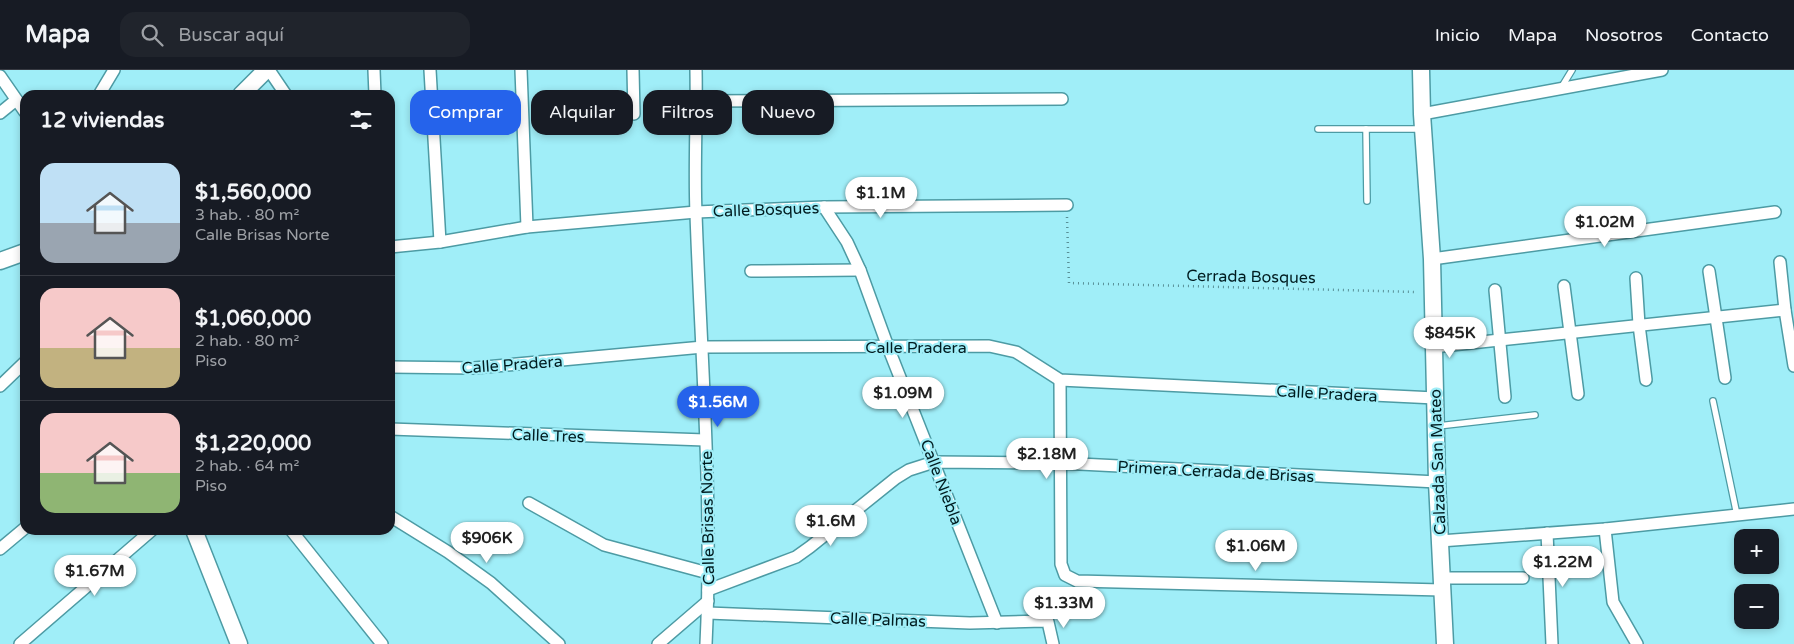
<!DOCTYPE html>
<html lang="es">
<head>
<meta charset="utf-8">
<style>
  body { margin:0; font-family:"Varela Round",sans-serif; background:#20242c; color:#f1f3f6; height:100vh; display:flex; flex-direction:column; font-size:19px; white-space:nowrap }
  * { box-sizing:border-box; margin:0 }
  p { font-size:16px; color:#9ea1a6 }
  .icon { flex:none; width:28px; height:28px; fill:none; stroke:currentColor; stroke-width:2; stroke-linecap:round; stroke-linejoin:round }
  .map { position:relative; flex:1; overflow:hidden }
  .sheet { position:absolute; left:20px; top:20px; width:375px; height:445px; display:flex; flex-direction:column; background:#171b24; border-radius:15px; box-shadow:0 2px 8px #0003 }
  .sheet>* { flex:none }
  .top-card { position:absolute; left:410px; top:20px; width:475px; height:45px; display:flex; gap:10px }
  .fabs { position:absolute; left:1734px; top:459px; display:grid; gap:10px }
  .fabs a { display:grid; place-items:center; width:45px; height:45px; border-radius:10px; background:#171b24; box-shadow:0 2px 8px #0003; font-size:25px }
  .price { position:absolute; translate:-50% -42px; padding:0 11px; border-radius:18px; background:#fff; color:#222; font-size:16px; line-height:32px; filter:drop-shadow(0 1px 2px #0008) }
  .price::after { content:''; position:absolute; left:50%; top:30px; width:15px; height:11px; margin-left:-8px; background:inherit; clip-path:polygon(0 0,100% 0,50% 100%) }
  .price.current { background:#2563eb; color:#fff }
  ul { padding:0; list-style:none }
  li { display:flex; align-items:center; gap:15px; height:125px; padding:0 20px }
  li+li { border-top:1px solid #363941 }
  li span { display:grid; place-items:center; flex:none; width:140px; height:100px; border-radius:15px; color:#555 }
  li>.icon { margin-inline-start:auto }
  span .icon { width:60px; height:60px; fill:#fffc; stroke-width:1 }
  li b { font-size:21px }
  h2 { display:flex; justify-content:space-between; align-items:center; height:60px; padding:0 20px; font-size:21px }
  .chip { padding:0 18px; border-radius:15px; background:#171b24; box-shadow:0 2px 8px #0003; font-size:18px; line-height:45px }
  .chip.current { background:#2563eb; color:#fff }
  header { display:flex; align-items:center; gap:30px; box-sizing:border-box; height:70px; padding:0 25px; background:#171b24; border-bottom:1px solid #363941 }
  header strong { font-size:24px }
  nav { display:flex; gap:28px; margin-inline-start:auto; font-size:18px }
  .search { width:350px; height:45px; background:#20242c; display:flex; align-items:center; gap:12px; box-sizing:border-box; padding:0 18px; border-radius:15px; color:#9ea1a6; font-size:19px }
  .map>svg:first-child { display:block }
</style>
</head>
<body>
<header>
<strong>Mapa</strong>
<div class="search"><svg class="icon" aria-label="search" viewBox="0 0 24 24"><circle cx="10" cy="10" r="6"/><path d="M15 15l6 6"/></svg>Buscar aquí</div>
<nav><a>Inicio</a><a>Mapa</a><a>Nosotros</a><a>Contacto</a></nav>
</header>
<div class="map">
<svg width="1794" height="574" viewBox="0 0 1794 574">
  <rect width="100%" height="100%" fill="#a0eef8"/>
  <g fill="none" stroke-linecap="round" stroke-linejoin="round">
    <defs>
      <g id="lane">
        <polyline points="1561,18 1572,0"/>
        <polyline points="1318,59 1421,59"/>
        <polyline points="1366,59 1367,131"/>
        <polyline points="1713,331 1737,445"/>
        <polyline points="1438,356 1535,345"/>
      </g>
      <g id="street">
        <polyline points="269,0 286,25"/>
        <polyline points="374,0 375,25"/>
        <polyline points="430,0 440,172"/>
        <polyline points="521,0 527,157"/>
        <polyline points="633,0 634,44"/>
        <path d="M696 0C697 48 694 96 696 144 701 287 713 431 706 574"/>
        <polyline points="0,6 25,42"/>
        <polyline points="99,25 114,0"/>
        <polyline points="696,31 1062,29"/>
        <polyline points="0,43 16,30"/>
        <polyline points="1422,44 1662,0"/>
        <polyline points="824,137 847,172 860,200 888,277 997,553"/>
        <polyline points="390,177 440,172 527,157 696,142 824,137 1067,135"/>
        <polyline points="1432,189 1775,142"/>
        <polyline points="1780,192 1785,240 1794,296"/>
        <polyline points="751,201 860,200"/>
        <polyline points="1709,201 1725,308"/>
        <polyline points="1636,208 1639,255 1646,310"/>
        <polyline points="1564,216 1578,324"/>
        <polyline points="1495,220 1505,327"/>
        <polyline points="1433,277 1785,240"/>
        <polyline points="390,297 474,298 703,277 989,276 1016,282 1060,310 1435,328"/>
        <polyline points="1060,310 1061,494 1065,505 1077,511 1442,520"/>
        <polyline points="0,316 25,292"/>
        <polyline points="390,359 705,370"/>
        <polyline points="529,433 604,475 708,503"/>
        <polyline points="390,446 448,482 491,513 559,574"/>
        <polyline points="1605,459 1613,532 1637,574"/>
        <polyline points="291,460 382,574"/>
        <polyline points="1547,463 1552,574"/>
        <polyline points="1440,471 1605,459 1794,439"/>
        <polyline points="0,479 25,458"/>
        <polyline points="1441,508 1523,508"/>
        <polyline points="708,520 796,487 810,477 896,408 909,400 934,392 1060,393 1437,412"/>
        <polyline points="708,543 970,553 1043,551 1048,552 1053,574"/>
        <polyline points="20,574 152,460"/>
        <polyline points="658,574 708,531"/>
      </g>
      <g id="secondary">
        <polyline points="1421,0 1422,44 1432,189 1437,412 1445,574"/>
        <polyline points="241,25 266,0"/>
        <polyline points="0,191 25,182"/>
        <polyline points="194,460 239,574"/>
      </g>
    </defs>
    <!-- lane casing -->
    <use href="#lane" stroke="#4d9ba4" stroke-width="8"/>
    <!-- street casing -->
    <use href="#street" stroke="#4d9ba4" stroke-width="14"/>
    <!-- secondary casing -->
    <use href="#secondary" stroke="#4d9ba4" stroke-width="19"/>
    <!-- path -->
    <polyline stroke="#588f96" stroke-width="2.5" stroke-dasharray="1 4" stroke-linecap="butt" points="1067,147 1069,213 1417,222"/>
    <!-- lane -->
    <use href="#lane" stroke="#fff" stroke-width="5.5"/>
    <!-- street -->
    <use href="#street" stroke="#fff" stroke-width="11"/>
    <!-- secondary -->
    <use href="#secondary" stroke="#fff" stroke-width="16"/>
  </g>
  <g text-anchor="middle" stroke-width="4.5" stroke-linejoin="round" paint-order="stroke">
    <!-- street labels -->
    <g font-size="16" fill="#001c20" stroke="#a0eef8">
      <text transform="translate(766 139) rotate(-2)" y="6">Calle Bosques</text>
      <text transform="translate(1251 206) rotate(1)" y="6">Cerrada Bosques</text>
      <text x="916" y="283">Calle Pradera</text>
      <text transform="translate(512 294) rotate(-4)" y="6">Calle Pradera</text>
      <text transform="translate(1327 323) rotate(3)" y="6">Calle Pradera</text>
      <text transform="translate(548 365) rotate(2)" y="6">Calle Tres</text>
      <text transform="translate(1437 392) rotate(-92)" y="6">Calzada San Mateo</text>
      <text transform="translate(1216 401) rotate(3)" y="6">Primera Cerrada de Brisas</text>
      <text transform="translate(942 412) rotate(69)" y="6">Calle Niebla</text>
      <text transform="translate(707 448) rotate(-91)" y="6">Calle Brisas Norte</text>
      <text transform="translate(878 549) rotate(2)" y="6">Calle Palmas</text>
    </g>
  </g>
</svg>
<div class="fabs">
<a>+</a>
<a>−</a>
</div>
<b class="price" style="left:881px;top:149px">$1.1M</b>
<b class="price" style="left:1605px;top:178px">$1.02M</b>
<b class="price" style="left:1450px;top:289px">$845K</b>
<b class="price" style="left:903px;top:349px">$1.09M</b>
<b class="price current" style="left:718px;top:358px">$1.56M</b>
<b class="price" style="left:1047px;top:410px">$2.18M</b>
<b class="price" style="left:831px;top:477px">$1.6M</b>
<b class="price" style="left:487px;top:494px">$906K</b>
<b class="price" style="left:1256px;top:502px">$1.06M</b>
<b class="price" style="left:1563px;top:518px">$1.22M</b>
<b class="price" style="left:95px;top:527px">$1.67M</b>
<b class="price" style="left:1064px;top:559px">$1.33M</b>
<div class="top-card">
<a class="chip current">Comprar</a>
<a class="chip">Alquilar</a>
<a class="chip">Filtros</a>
<a class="chip">Nuevo</a>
</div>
<section class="sheet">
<h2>12 viviendas<svg class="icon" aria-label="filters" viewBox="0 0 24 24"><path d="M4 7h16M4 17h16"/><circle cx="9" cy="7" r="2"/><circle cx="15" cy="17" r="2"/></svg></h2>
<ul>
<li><span style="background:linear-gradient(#bfe0f5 60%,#9aa5b1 0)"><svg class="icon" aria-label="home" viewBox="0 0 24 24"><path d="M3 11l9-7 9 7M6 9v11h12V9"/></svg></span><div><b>$1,560,000</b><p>3 hab. · 80 m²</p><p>Calle Brisas Norte</p></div></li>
<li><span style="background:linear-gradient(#f6c9c9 60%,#c2b280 0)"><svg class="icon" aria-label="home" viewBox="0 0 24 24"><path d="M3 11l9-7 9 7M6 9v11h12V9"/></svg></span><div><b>$1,060,000</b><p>2 hab. · 80 m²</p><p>Piso</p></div></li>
<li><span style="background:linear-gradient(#f6c9c9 60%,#8fb573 0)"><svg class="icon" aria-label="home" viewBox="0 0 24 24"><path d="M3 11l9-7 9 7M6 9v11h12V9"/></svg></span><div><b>$1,220,000</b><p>2 hab. · 64 m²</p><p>Piso</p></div></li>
</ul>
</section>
</div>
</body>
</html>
